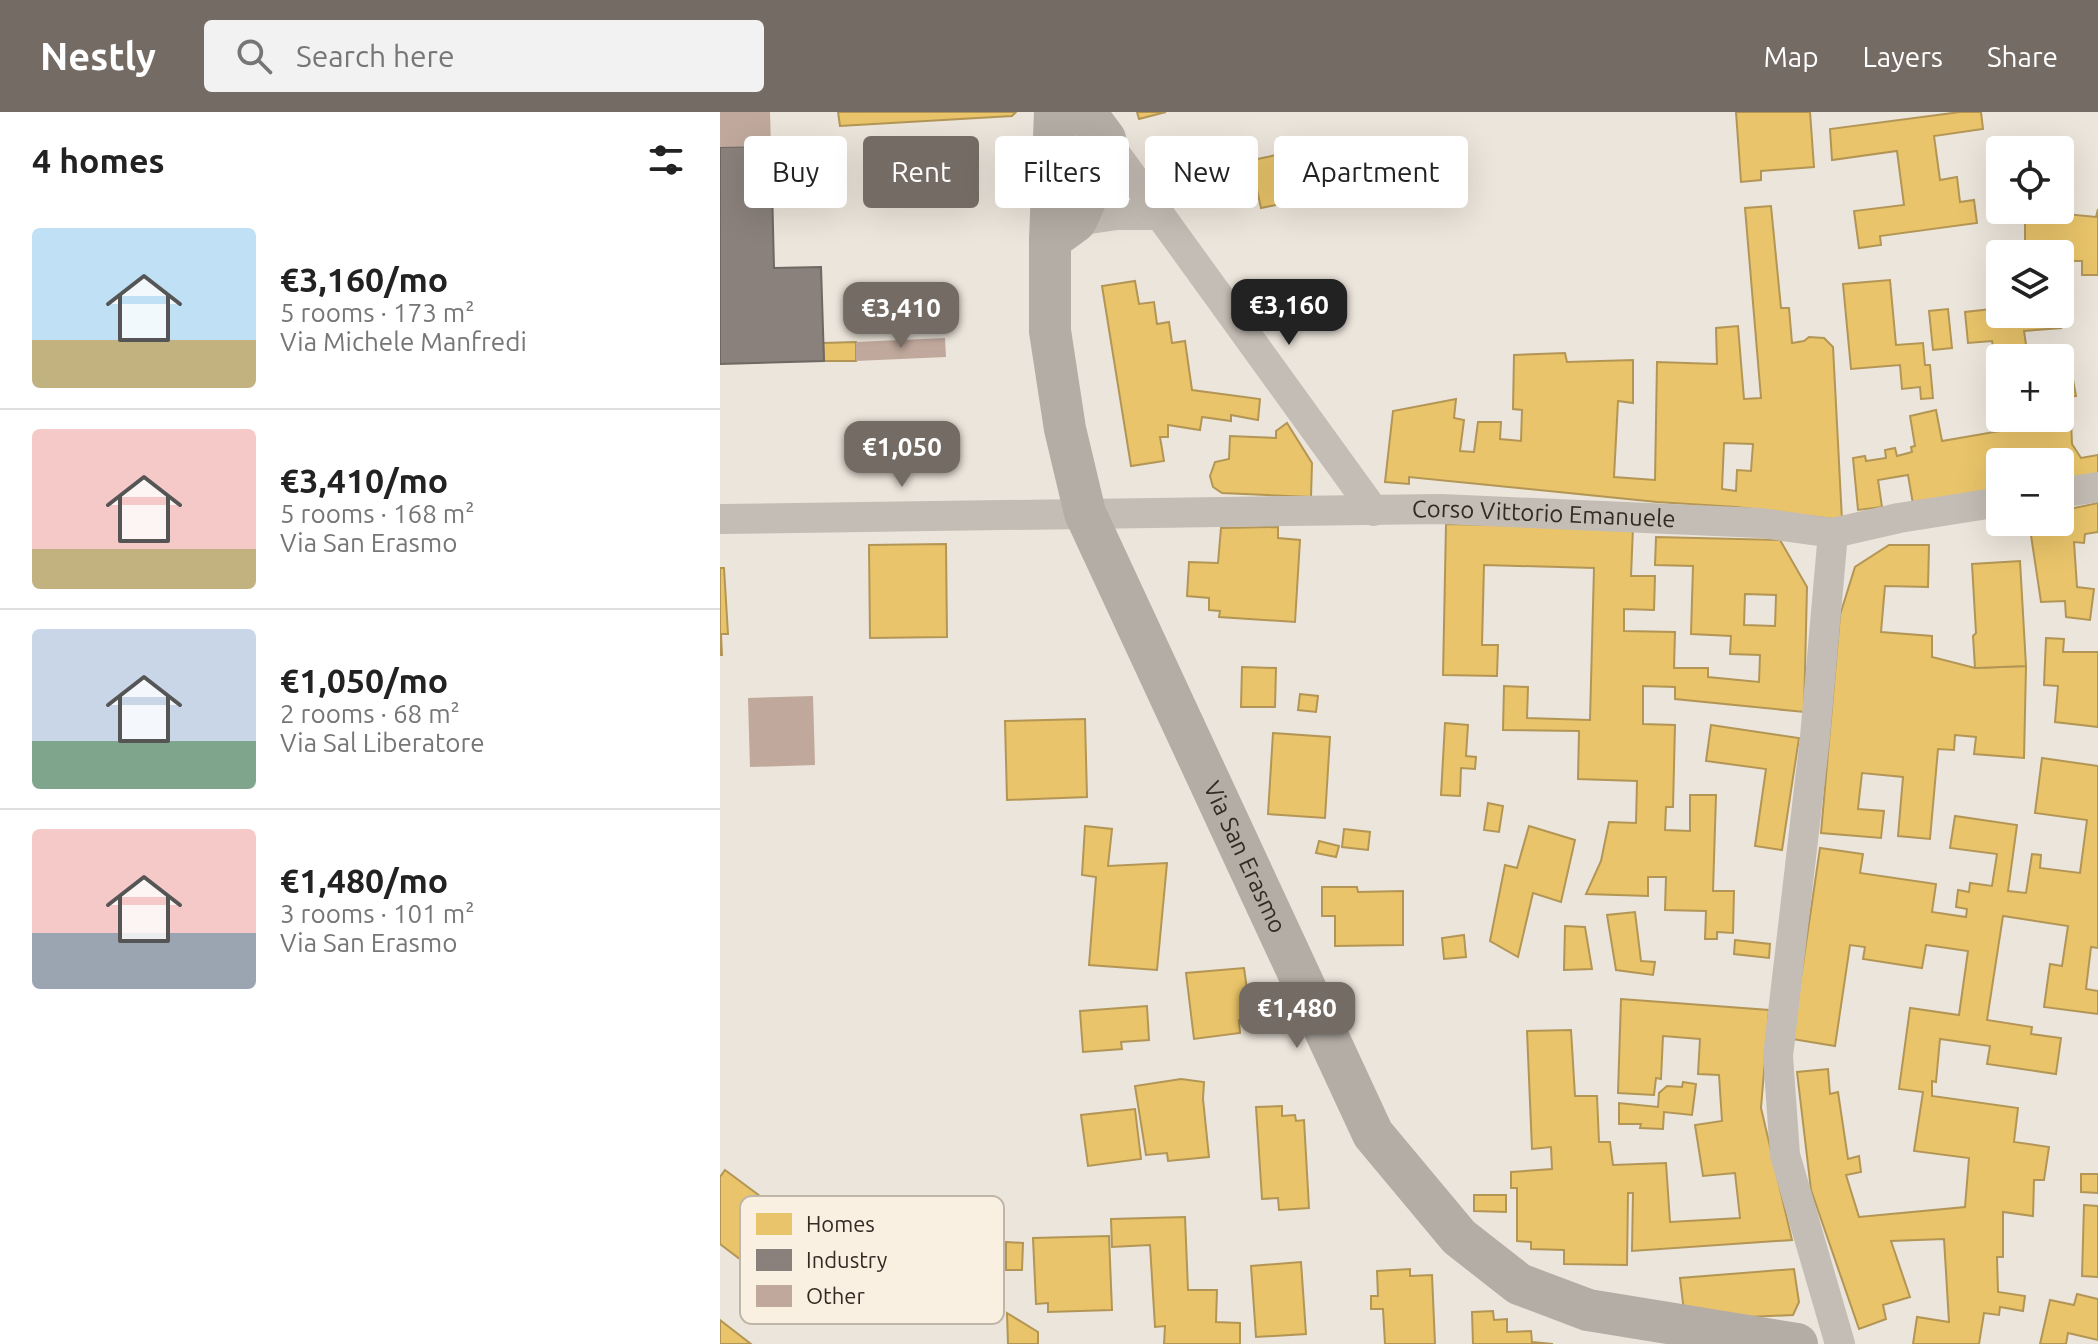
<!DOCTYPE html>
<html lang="en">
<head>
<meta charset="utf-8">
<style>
  body { margin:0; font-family:Ubuntu,sans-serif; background:#f2f2f2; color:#222; height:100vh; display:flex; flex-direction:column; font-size:30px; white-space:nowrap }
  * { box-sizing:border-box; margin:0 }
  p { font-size:26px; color:#767676 }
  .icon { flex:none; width:44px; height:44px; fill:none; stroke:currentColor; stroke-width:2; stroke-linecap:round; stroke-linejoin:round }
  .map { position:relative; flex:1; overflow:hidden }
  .details { display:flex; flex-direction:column; background:#fff; width:720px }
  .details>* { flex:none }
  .hud { position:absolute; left:24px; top:24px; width:760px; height:72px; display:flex; gap:16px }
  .tools { position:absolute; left:1266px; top:24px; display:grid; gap:16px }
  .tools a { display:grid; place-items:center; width:88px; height:88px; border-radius:8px; background:#fff; box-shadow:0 8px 32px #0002; font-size:40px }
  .price { position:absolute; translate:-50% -68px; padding:0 18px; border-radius:16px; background:#746b64; color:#fff; font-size:26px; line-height:52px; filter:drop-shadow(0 2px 4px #0008) }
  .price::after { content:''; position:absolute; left:50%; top:48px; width:24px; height:18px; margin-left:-12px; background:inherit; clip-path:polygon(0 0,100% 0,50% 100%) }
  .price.active { background:#222; color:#fff }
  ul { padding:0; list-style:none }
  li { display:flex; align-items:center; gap:24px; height:200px; padding:0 32px }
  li+li { border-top:2px solid #e0e0e0 }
  li span { display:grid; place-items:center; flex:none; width:224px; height:160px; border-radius:8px; color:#555 }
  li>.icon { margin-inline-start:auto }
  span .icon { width:96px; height:96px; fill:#fffc; stroke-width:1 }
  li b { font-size:34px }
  h2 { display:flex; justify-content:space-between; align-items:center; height:96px; padding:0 32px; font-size:34px }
  .pill { padding:0 28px; border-radius:8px; background:#fff; box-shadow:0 8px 32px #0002; font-size:28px; line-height:72px }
  .pill.active { background:#746b64; color:#fff }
  header { display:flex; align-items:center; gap:48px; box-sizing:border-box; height:112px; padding:0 40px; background:#746b64; color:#fff }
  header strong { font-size:38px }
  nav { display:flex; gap:44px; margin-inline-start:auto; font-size:28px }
  .search { width:560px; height:72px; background:#f2f2f2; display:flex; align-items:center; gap:20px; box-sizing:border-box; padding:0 28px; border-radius:8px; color:#767676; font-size:30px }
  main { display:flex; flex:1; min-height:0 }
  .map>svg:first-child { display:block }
</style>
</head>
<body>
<header>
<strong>Nestly</strong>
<div class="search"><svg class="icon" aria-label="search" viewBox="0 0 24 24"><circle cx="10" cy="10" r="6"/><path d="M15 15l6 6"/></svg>Search here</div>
<nav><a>Map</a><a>Layers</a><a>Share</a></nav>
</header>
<main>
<section class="details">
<h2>4 homes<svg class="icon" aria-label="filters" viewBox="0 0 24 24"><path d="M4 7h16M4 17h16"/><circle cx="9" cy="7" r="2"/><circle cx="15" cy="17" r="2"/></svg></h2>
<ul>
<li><span style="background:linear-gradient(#bfe0f5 70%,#c2b280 0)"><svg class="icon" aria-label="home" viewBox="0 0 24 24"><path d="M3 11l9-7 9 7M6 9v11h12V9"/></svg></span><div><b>€3,160/mo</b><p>5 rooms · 173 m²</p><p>Via Michele Manfredi</p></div></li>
<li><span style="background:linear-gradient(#f6c9c9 75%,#c2b280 0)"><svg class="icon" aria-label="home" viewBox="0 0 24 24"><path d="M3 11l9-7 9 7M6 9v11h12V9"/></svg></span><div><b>€3,410/mo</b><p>5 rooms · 168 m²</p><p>Via San Erasmo</p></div></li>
<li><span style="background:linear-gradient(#c9d6e8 70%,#7fa58c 0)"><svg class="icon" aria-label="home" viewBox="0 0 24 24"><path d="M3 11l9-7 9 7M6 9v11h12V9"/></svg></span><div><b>€1,050/mo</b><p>2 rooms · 68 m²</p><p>Via Sal Liberatore</p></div></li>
<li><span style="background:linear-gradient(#f6c9c9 65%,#9aa5b1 0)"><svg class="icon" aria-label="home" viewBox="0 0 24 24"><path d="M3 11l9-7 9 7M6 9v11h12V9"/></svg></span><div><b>€1,480/mo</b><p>3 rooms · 101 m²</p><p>Via San Erasmo</p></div></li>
</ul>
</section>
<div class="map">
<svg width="1378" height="1232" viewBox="0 0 1378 1232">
  <rect width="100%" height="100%" fill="#ece5db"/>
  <!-- homes -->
  <g fill="#e9c46a" stroke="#b39655" stroke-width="2" fill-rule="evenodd">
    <polygon points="118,0 296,0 292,4 120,14"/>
    <polygon points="417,0 446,0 419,7"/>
    <polygon points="1016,0 1090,0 1094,55 1041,59 1041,68 1021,70"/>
    <polygon points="1240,0 1261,0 1263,17 1214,24 1220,68 1237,65 1240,90 1254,88 1257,111 1160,124 1161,133 1139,136 1134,99 1184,93 1177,39 1112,48 1110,17"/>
    <polygon points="576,39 585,87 541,96 537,78 503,85 498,55"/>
    <path d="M1051 94 1061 196H1069L1072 231 1084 229 1089 225 1104 226 1113 235 1122 408 1016 395 937 390 689 365V372L665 370 673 299 736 287 734 306 744 308 740 339 754 340 758 310H781L780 327 801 329 802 298 793 297 794 243 845 241 847 250 913 248V291L898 289 894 365 935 368 937 250 997 252 996 216 1018 214 1024 287 1041 286 1025 96ZM1004 331 1033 332 1031 359 1017 358 1016 379 1002 377Z"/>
    <polygon points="1378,97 1378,163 1362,163 1362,149 1341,149 1341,166 1349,167 1349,199 1340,201 1340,142 1305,142 1305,98 1376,105"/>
    <polygon points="1170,168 1176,233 1203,231 1205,253 1210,253 1213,286 1201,287 1200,275 1182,277 1180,253 1131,257 1123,172"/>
    <polygon points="415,169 419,192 434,190 437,212 449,210 452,231 465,229 472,278 540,287 538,308 511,303 511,309 482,305 480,318 448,313 448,325 440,325 444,349 411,354 382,174"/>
    <polygon points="1280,196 1280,202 1291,202 1291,209 1305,209 1305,202 1339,202 1341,216 1304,219 1308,246 1280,246 1280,279 1272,229 1248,231 1245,200"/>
    <polygon points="1228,197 1232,236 1213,238 1209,199"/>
    <polygon points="136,230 136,249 104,249 103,231"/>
    <polygon points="1351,257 1356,284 1350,285 1352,332 1361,346 1378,343 1378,363 1340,369 1340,350 1280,350 1280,378 1193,392 1188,363 1158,368 1162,395 1138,398 1133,346 1145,344 1146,349 1166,346 1165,338 1175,336 1177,344 1192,340 1191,335 1195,334 1190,304 1216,298 1222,329 1286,318 1284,306 1340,306 1340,259"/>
    <polygon points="567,311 592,351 591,385 502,381 493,375 490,364 495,350 509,347 510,324 556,326 556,319"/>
    <polygon points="1378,391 1378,420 1365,422 1364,431 1354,430 1357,475 1374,477 1370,508 1346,505 1345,489 1321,490 1309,410 1340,410 1340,399"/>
    <path d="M726 412 913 416 911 464H935L934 498 904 497V519L955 520 954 556H988V565L1039 570 1040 543 1010 542 1011 524 971 522 973 454 935 453 936 425 1060 428 1087 475 1084 600 955 587V575L923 574V612L955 613 953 695H946L945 718 970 719V683H996L993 779H1014L1013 821 997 820V827H985L986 799 945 798 946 765H928V784L866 782 881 749 889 710 916 711 917 669 858 667 859 619 783 618 784 574 808 575 807 606 870 608 874 456 764 453 762 533H778L777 564 723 563ZM1025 482 1056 483 1055 514 1024 513Z"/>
    <polygon points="558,415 558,426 580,428 575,510 499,505 500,499 489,498 489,486 467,484 469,450 498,451 501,416"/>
    <polygon points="226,432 227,525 150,526 149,433"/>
    <polygon points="1169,433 1209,433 1208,475 1165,474 1161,520 1212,524 1212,545 1255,556 1306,554 1304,646 1254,642 1256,625 1235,623 1234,638 1218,637 1210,727 1178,724 1183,665 1142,661 1138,697 1164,699 1161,726 1101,721 1120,503 1135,455"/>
    <polygon points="1300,449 1306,554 1255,556 1253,524 1256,521 1252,452"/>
    <polygon points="0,456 4,456 8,522 1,522 2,543 0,543"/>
    <polygon points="1326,526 1344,527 1343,540 1378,540 1378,615 1335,610 1338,574 1324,573"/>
    <polygon points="522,555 556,556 555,595 521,595"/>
    <polygon points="580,582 598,584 596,600 578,598"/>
    <polygon points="365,607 367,685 287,688 285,609"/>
    <polygon points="725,611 748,613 746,644 756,645 755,657 741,656 740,684 721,683"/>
    <polygon points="991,613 1079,626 1062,738 1035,734 1046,657 986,649"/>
    <polygon points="553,621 610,625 605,706 548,702"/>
    <polygon points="1322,646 1378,654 1378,836 1371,835 1366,877 1378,879 1378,902 1324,895 1330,852 1342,854 1348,814 1283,804 1267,908 1312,915 1311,922 1341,926 1336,962 1267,952 1270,934 1220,927 1216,970 1212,969 1212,984 1298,996 1294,1030 1329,1035 1324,1068 1314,1068 1313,1104 1283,1100 1283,1145 1277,1145 1278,1180 1305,1184 1303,1199 1280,1195 1279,1203 1264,1201 1259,1232 1193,1232 1197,1205 1229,1210 1224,1127 1171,1129 1190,1185 1163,1193 1166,1207 1139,1217 1091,1078 1077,960 1108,957 1110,982 1118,980 1128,1047 1139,1044 1141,1060 1126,1063 1139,1105 1245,1095 1249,1046 1194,1039 1203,980 1179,977 1190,896 1239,903 1248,839 1206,833 1202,856 1143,847 1145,835 1130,833 1115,934 1072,927 1100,736 1143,742 1140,761 1216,772 1212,800 1246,805 1247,797 1236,795 1238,778 1249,780 1250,771 1272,774 1277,742 1230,736 1235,704 1297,713 1288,779 1306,781 1312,742 1321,743 1320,756 1360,761 1367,708 1315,701"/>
    <polygon points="768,691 783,694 779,720 764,718"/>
    <polygon points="365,714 392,717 388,754 447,751 437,858 369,853 376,765 362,763"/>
    <polygon points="809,714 855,728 841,790 813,781 798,845 770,829 785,753 797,756"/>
    <polygon points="624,717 650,720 648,738 622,735"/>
    <polygon points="599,729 619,734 616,745 596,741"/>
    <polygon points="602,775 637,775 638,780 683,779 683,833 615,834 615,804 602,804"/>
    <polygon points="915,800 921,849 935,850 933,863 896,858 887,803"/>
    <polygon points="845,814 865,815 872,857 844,858"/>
    <polygon points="744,823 746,845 724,847 722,826"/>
    <polygon points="1015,828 1050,832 1049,846 1014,842"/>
    <polygon points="524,856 531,906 519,908 520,921 474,927 466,861"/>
    <polygon points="901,887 1049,898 1041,996 1072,1128 912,1139 913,1081 908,1081 907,1153 844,1152 844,1138 811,1137 811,1130 797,1129 797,1076 791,1076 791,1060 832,1057 831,1035 812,1037 807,919 851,918 855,984 877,984 879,1030 890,1030 893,1053 946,1051 950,1110 1020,1106 1015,1061 983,1064 975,1013 1002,1009 999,963 978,962 980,927 943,924 941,967 936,966 934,983 898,981"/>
    <polygon points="427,894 429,928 401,930 402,937 363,940 360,899"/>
    <polygon points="461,967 484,970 483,987 489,1045 448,1049 447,1041 426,1043 415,974"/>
    <polygon points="963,970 976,972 972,1003 944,1000 943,1017 920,1016 921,1012 899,1012 899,991 938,995 939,981 947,974 962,975"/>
    <polygon points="562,994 562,1004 575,1003 576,1009 584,1008 589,1096 559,1098 558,1086 542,1087 536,995"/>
    <polygon points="415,997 421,1047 368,1054 361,1003"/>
    <polygon points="5,1058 72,1108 59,1125 67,1131 42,1164 0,1132 0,1065"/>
    <polygon points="1361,1062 1378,1062 1378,1081 1361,1080"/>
    <polygon points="754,1083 786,1083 786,1100 754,1099"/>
    <polygon points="1364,1093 1378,1094 1378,1165 1362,1164"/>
    <polygon points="465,1105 468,1178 497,1178 496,1210 520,1211 520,1232 444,1232 445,1214 435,1215 430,1133 392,1135 391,1107"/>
    <polygon points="389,1124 392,1198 328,1200 328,1191 316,1192 313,1126"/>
    <polygon points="286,1130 303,1131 302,1158 286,1158"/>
    <polygon points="581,1150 586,1222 536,1225 531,1154"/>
    <polygon points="690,1157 690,1164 712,1163 715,1232 665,1232 663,1197 651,1197 651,1184 658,1184 657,1159"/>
    <polygon points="1074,1157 1079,1190 1073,1203 985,1207 964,1200 960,1166"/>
    <polygon points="1357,1182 1378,1187 1378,1228 1348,1221 1346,1232 1320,1232 1330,1188 1354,1193"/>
    <polygon points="773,1199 774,1208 787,1207 787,1220 811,1219 812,1230 833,1232 753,1232 752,1200"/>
    <polygon points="287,1201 318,1220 318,1232 288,1232"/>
    <polygon points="0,1208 31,1232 0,1232"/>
  </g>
  <!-- industry -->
  <polygon fill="#8a817c" stroke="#706762" stroke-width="2" points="51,34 54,156 101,155 104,249 0,252 0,35"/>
  <!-- building -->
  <g fill="#c0a89c">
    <polygon points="0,0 50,0 51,34 0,35"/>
    <polygon points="225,226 226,245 136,249 136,230"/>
    <polygon points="93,584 95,653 30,655 28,586"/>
  </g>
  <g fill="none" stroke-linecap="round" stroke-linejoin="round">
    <!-- minor -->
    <g stroke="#c4bdb5" stroke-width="30">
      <polyline points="334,58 355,38 385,27 654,399"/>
      <polyline points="356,109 397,103 440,103"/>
      <polyline points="1340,381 1378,375"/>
      <path id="s1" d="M0 407 721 397 1041 411 1113 421 1179 406 1280 390"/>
      <polyline points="1113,421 1095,625 1058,944 1065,1043 1120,1232"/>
    </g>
    <!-- secondary -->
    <g stroke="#b4ada5" stroke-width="42">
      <path id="s2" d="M335 0 330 128V219L345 317 365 401 653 1022 739 1125 799 1172 868 1198 1077 1232"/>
      <polyline points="330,128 356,109 374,69 385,27 365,0"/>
    </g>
  </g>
  <g text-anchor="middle" stroke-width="8" stroke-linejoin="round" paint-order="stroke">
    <!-- street labels -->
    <g font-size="24" fill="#342a24" stroke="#faf0e1">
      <text dy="8" stroke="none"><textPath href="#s1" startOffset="824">Corso Vittorio Emanuele</textPath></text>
      <text dy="8" stroke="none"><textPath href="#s2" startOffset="784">Via San Erasmo</textPath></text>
    </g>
  </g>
  <!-- legend -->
  <rect x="20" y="1084" width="264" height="128" rx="12" fill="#faf0e1" stroke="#bfb5a8" stroke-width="2"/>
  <rect x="36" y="1101" width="36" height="22" fill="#e9c46a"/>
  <rect x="36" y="1137" width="36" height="22" fill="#8a817c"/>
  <rect x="36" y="1173" width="36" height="22" fill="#c0a89c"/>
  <g font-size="22" fill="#342a24">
    <text x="86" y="1120">Homes</text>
    <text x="86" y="1156">Industry</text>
    <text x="86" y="1192">Other</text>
  </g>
</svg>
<div class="tools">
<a><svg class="icon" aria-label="locate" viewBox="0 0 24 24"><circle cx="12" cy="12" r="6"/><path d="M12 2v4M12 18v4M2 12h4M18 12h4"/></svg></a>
<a><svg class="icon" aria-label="layers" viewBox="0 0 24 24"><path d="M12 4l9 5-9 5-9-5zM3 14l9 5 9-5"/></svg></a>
<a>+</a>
<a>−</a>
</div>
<b class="price active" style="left:569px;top:235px">€3,160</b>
<b class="price" style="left:181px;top:238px">€3,410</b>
<b class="price" style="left:182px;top:377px">€1,050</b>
<b class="price" style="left:577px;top:938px">€1,480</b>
<div class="hud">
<a class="pill">Buy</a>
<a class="pill active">Rent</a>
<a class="pill">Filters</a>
<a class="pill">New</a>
<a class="pill">Apartment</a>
</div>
</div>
</main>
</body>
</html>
